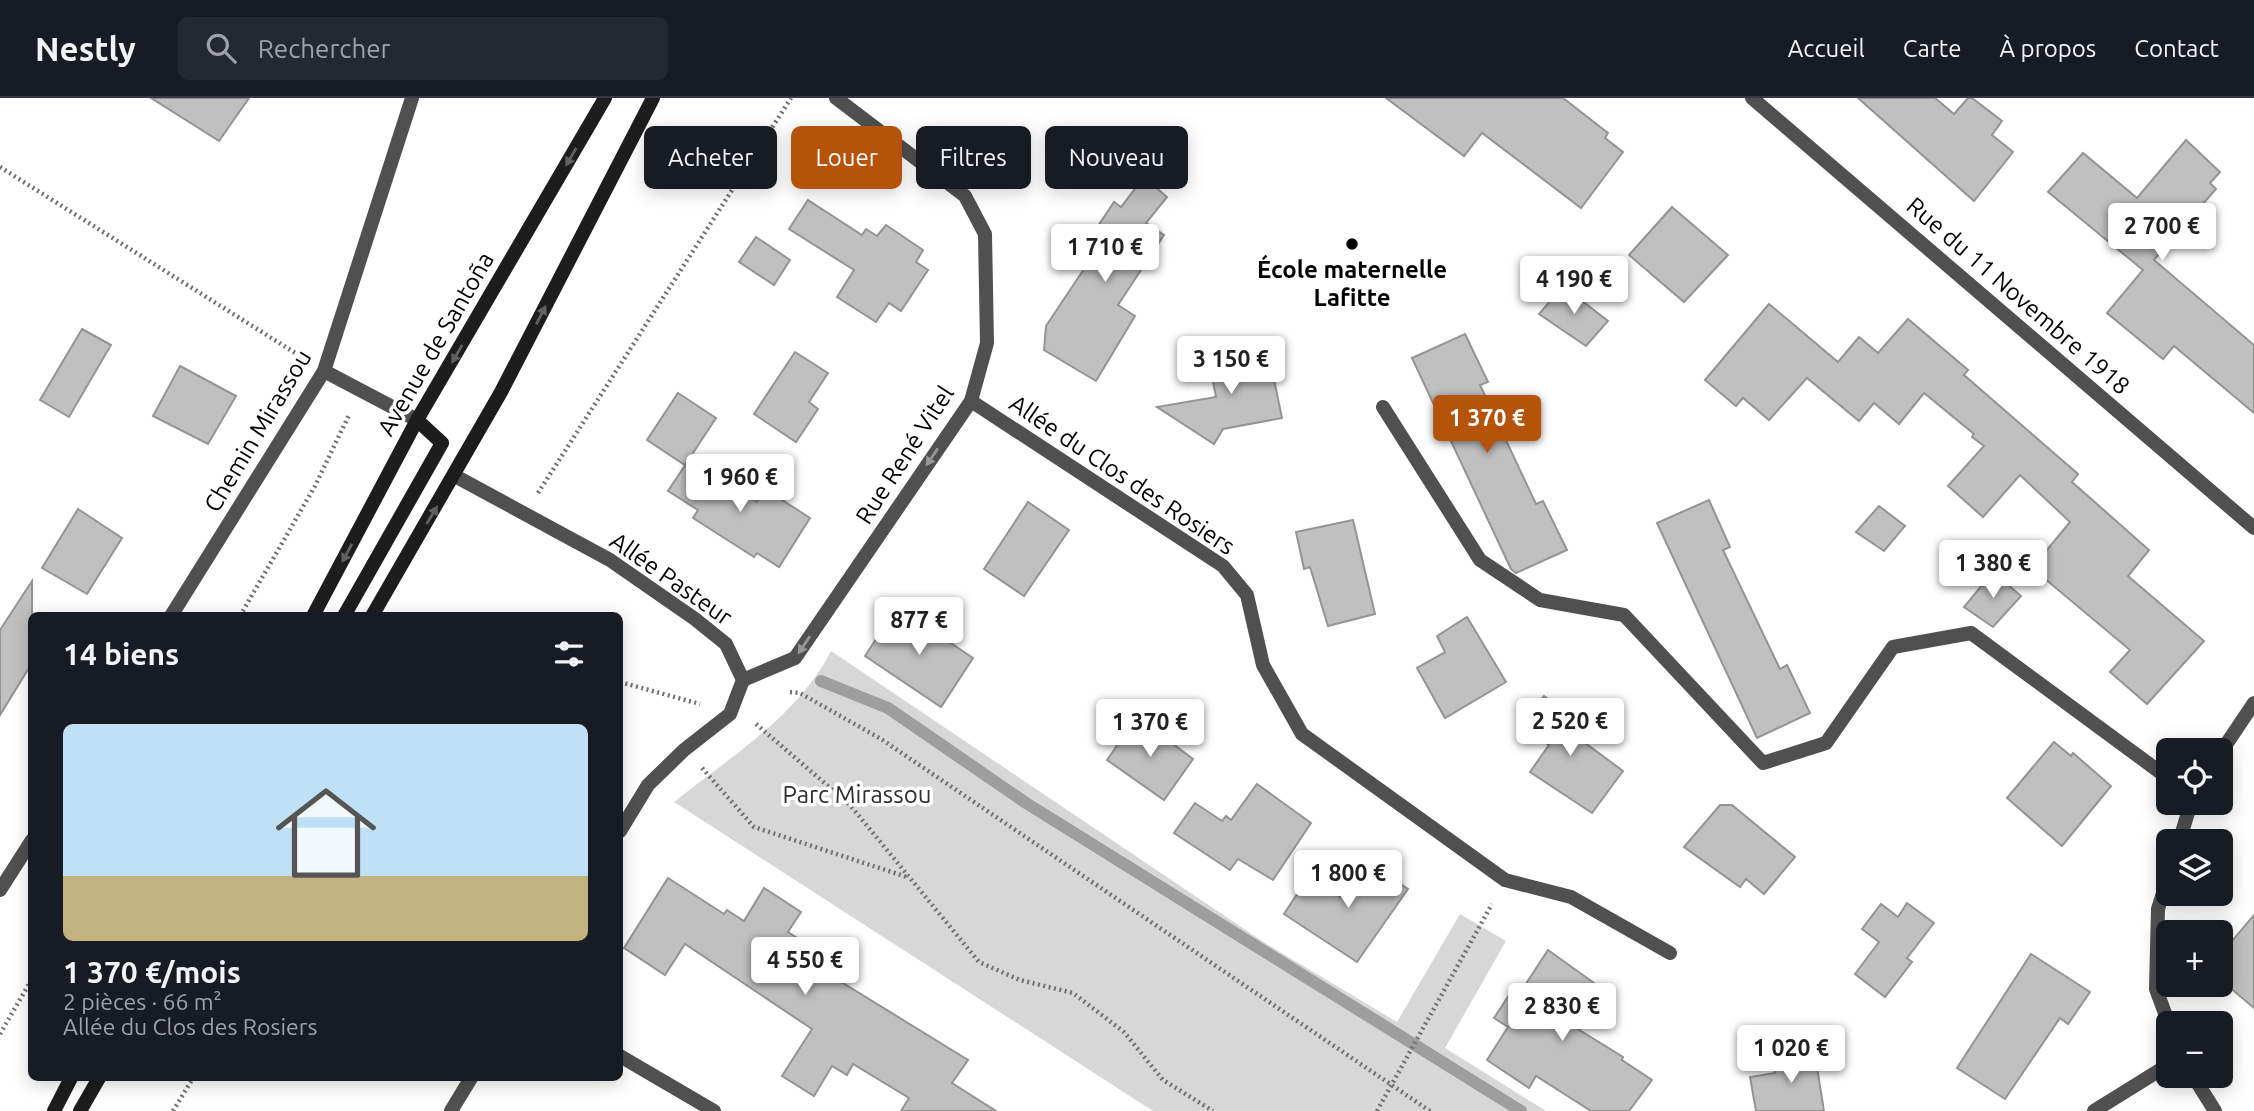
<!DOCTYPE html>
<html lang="fr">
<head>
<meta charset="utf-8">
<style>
  body { margin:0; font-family:Ubuntu,sans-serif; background:#242831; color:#f1f3f6; height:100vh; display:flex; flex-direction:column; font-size:26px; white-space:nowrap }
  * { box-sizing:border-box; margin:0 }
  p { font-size:23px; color:#9ea1a6 }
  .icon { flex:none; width:38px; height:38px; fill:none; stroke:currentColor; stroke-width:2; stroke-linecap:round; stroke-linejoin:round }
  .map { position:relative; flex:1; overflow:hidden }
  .side { position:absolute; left:28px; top:514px; width:595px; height:469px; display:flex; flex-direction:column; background:#171b24; border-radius:10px; box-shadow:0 4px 18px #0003 }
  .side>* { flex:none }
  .top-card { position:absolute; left:644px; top:28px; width:665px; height:63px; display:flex; gap:14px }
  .tools { position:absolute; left:2156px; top:640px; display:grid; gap:14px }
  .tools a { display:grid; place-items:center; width:77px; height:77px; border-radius:10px; background:#171b24; box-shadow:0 4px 18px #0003; font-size:35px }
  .price { position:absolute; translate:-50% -60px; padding:0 16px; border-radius:7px; background:#fff; color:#222; font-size:23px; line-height:46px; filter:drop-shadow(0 2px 4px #0008) }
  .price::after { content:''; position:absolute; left:50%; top:42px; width:21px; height:16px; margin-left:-10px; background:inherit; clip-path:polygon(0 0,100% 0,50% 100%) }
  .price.selected { background:#b45309; color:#fff }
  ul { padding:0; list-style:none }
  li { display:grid; align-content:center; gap:14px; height:371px; padding:0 35px }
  li span { display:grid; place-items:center; height:217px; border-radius:10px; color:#555 }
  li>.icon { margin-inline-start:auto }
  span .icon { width:126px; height:126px; fill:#fffc; stroke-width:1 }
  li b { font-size:30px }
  h2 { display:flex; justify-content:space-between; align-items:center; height:84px; padding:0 35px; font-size:30px }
  .pill { padding:0 24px; border-radius:10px; background:#171b24; box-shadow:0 4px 18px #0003; font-size:24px; line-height:63px }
  .pill.selected { background:#b45309; color:#fff }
  header { display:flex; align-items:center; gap:42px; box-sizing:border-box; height:98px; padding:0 35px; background:#171b24; border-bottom:2px solid #363941 }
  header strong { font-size:33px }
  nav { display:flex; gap:38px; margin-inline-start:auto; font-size:24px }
  .search { width:490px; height:63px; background:#242831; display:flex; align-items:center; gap:18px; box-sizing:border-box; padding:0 24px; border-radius:10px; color:#9ea1a6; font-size:26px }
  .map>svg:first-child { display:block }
</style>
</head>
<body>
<header>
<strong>Nestly</strong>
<div class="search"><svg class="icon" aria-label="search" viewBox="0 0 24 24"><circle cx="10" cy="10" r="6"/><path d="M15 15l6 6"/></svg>Rechercher</div>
<nav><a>Accueil</a><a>Carte</a><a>À propos</a><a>Contact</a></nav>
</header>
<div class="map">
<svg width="2254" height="1013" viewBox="0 0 2254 1013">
  <rect width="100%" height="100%" fill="#fff"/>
  <!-- green -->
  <path fill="#d7d7d7" d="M831 553 1265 845 1397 924 1460 816 1506 843 1445 950 1546 1013H1153L674 704C729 660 798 618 831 553Z"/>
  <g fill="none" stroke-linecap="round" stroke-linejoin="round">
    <!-- stream -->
    <polyline stroke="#9e9e9e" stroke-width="12" points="821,583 888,610 1026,705 1521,1013"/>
  </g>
  <!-- building -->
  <g fill="#c0c0c0" stroke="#949494" stroke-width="2">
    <polygon points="151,0 249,0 219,43"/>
    <polygon points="1386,0 1563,0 1608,35 1605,40 1623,54 1581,110 1482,35 1464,58"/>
    <polygon points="1858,0 1935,0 1954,16 1968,0 1972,0 2002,23 1992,37 2013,54 1974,103"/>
    <polygon points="2186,42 2220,74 2210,85 2216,91 2154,162 2254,247 2254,315 2174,248 2163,261 2107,215 2143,172 2048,94 2083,55 2137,100"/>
    <polygon points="1144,79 1167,99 1146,125 1164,137 1118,207 1135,218 1096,283 1044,252 1046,228 1084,171 1074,164 1114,104 1121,109"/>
    <polygon points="808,102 862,137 866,131 877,138 886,127 923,152 916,164 928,172 901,213 889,205 876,224 837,199 854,172 789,131"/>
    <polygon points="1672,109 1728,157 1684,204 1629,157"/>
    <polygon points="756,139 790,162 774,187 739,164"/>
    <polygon points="1563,188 1608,223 1586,248 1539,216"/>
    <polygon points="1769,206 1838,264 1859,239 1878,255 1908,221 1968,272 1964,277 2078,376 2072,384 2149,452 2128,478 2204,543 2147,606 2110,574 2130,552 2032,470 2070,424 2020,377 1983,419 1948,388 1984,348 1972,339 1974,336 1924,295 1899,326 1874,305 1859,323 1807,280 1769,322 1743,300 1736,308 1705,282"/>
    <polygon points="82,231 111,247 69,319 40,302"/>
    <polygon points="1465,236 1488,284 1480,287 1536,406 1543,403 1567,452 1516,475 1511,471 1412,260"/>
    <polygon points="1228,242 1272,272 1282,320 1223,331 1214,346 1157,309 1216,299 1210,268"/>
    <polygon points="795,254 828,275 809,304 818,311 796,344 754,316"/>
    <polygon points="180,268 236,298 208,346 153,318"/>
    <polygon points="678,295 716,320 685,367 647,342"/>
    <polygon points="690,360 757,404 765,391 810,420 779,469 757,455 754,459 693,420 698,412 668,393"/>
    <polygon points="1709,402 1730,449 1723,452 1780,571 1787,567 1810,615 1757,640 1657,425"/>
    <polygon points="1028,404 1069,432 1024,498 984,471"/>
    <polygon points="1879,408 1905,428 1884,453 1856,434"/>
    <polygon points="78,411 122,440 87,496 42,470"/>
    <polygon points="1353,422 1375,516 1328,528 1310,469 1304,471 1296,434"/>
    <polygon points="1993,474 2021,498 1993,529 1964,509"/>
    <polygon points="32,483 32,565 0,617 0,532"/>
    <polygon points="897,509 973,560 941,609 865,558"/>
    <polygon points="1467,519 1506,584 1445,620 1417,570 1445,554 1437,538"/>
    <polygon points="1544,598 1581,625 1573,636 1623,673 1592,715 1530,674 1549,647 1522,628"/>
    <polygon points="1137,619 1193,661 1164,702 1107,662"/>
    <polygon points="2054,644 2071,658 2073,655 2111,688 2062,748 2007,700"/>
    <polygon points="1257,686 1311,725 1273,782 1238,761 1230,772 1174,735 1195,705 1222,723 1226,718 1231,722"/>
    <polygon points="1720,707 1732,707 1795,759 1764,796 1746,781 1740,789 1684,749"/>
    <polygon points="1365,762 1408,791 1357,864 1284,816 1309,778 1340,799"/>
    <polygon points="668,780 724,816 727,812 744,823 764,790 801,814 788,834 825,858 817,869 968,962 952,985 996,1013 901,1013 909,1000 853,966 847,977 832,968 814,998 782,978 812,931 685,846 665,877 624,850"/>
    <polygon points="1907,805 1934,825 1907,860 1912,864 1885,899 1855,876 1879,844 1862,831 1881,806 1898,819"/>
    <polygon points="2254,817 2254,910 2221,882 2221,856"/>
    <polygon points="1548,852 1594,885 1568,925 1623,959 1622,962 1652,982 1629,1013 1591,1013 1536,978 1529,990 1487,962 1508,929 1494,920 1515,888 1522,892"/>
    <polygon points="2031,856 2090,894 2068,926 2060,920 2005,1001 1957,970"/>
    <polygon points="1812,938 1824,1013 1756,1013 1750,979 1775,975 1774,969 1790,966"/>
  </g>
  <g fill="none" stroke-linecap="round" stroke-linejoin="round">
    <!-- path -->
    <g stroke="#727272" stroke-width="4.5" stroke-dasharray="2 3.5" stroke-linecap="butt">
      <polyline points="0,69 300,258"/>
      <polyline points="538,395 791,0"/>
      <polyline points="240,518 315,388 350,315"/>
      <polyline points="620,584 700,606"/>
      <polyline points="790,594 800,595 881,641 1430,1013"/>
      <polyline points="756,626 850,707 979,864 1020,882 1073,895 1124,934 1163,982 1213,1013"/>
      <polyline points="702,670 754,729 907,779"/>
      <polyline points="0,936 32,881"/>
      <polyline points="173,1013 193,980"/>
      <polyline points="1377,1013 1492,806"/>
    </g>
    <!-- service -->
    <polyline stroke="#505050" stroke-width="14" points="1383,309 1480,462 1540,502 1624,517 1763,665 1826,645 1893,549 1971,535 2168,680"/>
    <!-- minor -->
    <g stroke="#505050" stroke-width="14">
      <polyline points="1752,0 2254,430"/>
      <polyline points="324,273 417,322"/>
      <polyline points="971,303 1223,468 1247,497 1263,567 1302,636 1505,782 1571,799 1670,855"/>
      <polyline points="455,378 610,462 695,521 726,546 743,582 730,616 684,652 648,687 620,733"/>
      <polyline points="171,518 324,273 412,0"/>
      <polyline points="743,582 795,560 971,303 987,245 985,136 965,98 836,0"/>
      <polyline points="2221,654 2254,605"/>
      <polyline points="2179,744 2191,705"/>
      <polyline points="2168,779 2158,811 2156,891 2169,926"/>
      <polyline points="0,792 32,742"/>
      <polyline points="620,958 714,1013"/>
      <polyline points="2193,978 2215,1013"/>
      <polyline points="451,1013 471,980"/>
      <polyline points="2094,1013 2168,967"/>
    </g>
    <!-- secondary -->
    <g stroke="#1d1d1d" stroke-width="14">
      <polyline points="313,518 417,322 605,0"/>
      <polyline points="344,518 442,345 417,322"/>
      <polyline points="372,518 501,294 653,0"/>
      <polyline points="54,1013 71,980"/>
      <polyline points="80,1013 99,980"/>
    </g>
  </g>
  <!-- one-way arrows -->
  <defs><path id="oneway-solid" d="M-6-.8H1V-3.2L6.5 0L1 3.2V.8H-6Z" transform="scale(1.75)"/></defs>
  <g fill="#616161">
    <use href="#oneway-solid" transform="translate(571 59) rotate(120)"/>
    <use href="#oneway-solid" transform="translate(541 217) rotate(-63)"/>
    <use href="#oneway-solid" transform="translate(457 256) rotate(120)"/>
    <use href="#oneway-solid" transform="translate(432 417) rotate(-59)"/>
    <use href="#oneway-solid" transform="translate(347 455) rotate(118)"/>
  </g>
  <g fill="#969696">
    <use href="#oneway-solid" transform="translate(932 359) rotate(124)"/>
    <use href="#oneway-solid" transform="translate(804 547) rotate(124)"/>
  </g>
  <!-- markers -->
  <circle fill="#000" stroke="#fff" stroke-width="2.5" cx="1352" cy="146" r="7"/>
  <g text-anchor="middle" stroke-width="7" stroke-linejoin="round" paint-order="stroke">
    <!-- poi labels -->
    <g font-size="24" font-weight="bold" fill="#000" stroke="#fff">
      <text x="1352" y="180">École maternelle<tspan x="1352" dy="28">Lafitte</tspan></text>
    </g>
    <!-- street labels -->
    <g font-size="24" fill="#000" stroke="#fff">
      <text transform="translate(2018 198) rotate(41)" y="8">Rue du 11 Novembre 1918</text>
      <text transform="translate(436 246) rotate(-60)" y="8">Avenue de Santoña</text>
      <text transform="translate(258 333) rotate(-59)" y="8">Chemin Mirassou</text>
      <text transform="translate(905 357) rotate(-57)" y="8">Rue René Vitel</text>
      <text transform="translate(1122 377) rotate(34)" y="8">Allée du Clos des Rosiers</text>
      <text transform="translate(671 481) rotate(35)" y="8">Allée Pasteur</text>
    </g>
    <!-- park labels -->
    <g font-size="24" fill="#2e2e2e" stroke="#fff">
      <text x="857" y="705">Parc Mirassou</text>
    </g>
  </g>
</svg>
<div class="tools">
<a><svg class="icon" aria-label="locate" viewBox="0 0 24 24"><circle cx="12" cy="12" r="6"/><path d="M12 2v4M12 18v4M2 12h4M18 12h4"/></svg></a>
<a><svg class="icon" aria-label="layers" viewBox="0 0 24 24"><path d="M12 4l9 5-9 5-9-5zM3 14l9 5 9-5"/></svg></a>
<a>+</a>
<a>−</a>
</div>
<b class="price" style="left:2162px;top:165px">2 700 €</b>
<b class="price" style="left:1105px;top:186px">1 710 €</b>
<b class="price" style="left:1574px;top:218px">4 190 €</b>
<b class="price" style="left:1231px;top:298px">3 150 €</b>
<b class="price selected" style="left:1487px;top:357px">1 370 €</b>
<b class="price" style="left:740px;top:416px">1 960 €</b>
<b class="price" style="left:1993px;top:502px">1 380 €</b>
<b class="price" style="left:919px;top:559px">877 €</b>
<b class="price" style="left:1570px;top:660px">2 520 €</b>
<b class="price" style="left:1150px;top:661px">1 370 €</b>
<b class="price" style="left:1348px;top:812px">1 800 €</b>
<b class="price" style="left:805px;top:899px">4 550 €</b>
<b class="price" style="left:1562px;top:945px">2 830 €</b>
<b class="price" style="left:1791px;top:987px">1 020 €</b>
<div class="top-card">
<a class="pill">Acheter</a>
<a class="pill selected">Louer</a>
<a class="pill">Filtres</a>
<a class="pill">Nouveau</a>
</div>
<section class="side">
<h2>14 biens<svg class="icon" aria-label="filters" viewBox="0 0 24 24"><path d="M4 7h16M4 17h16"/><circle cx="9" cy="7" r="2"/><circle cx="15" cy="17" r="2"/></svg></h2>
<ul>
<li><span style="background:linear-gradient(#bfe0f5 70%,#c2b280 0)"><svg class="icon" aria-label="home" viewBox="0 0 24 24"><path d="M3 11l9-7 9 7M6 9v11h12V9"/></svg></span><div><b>1 370 €/mois</b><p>2 pièces · 66 m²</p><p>Allée du Clos des Rosiers</p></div></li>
</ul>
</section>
</div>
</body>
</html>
